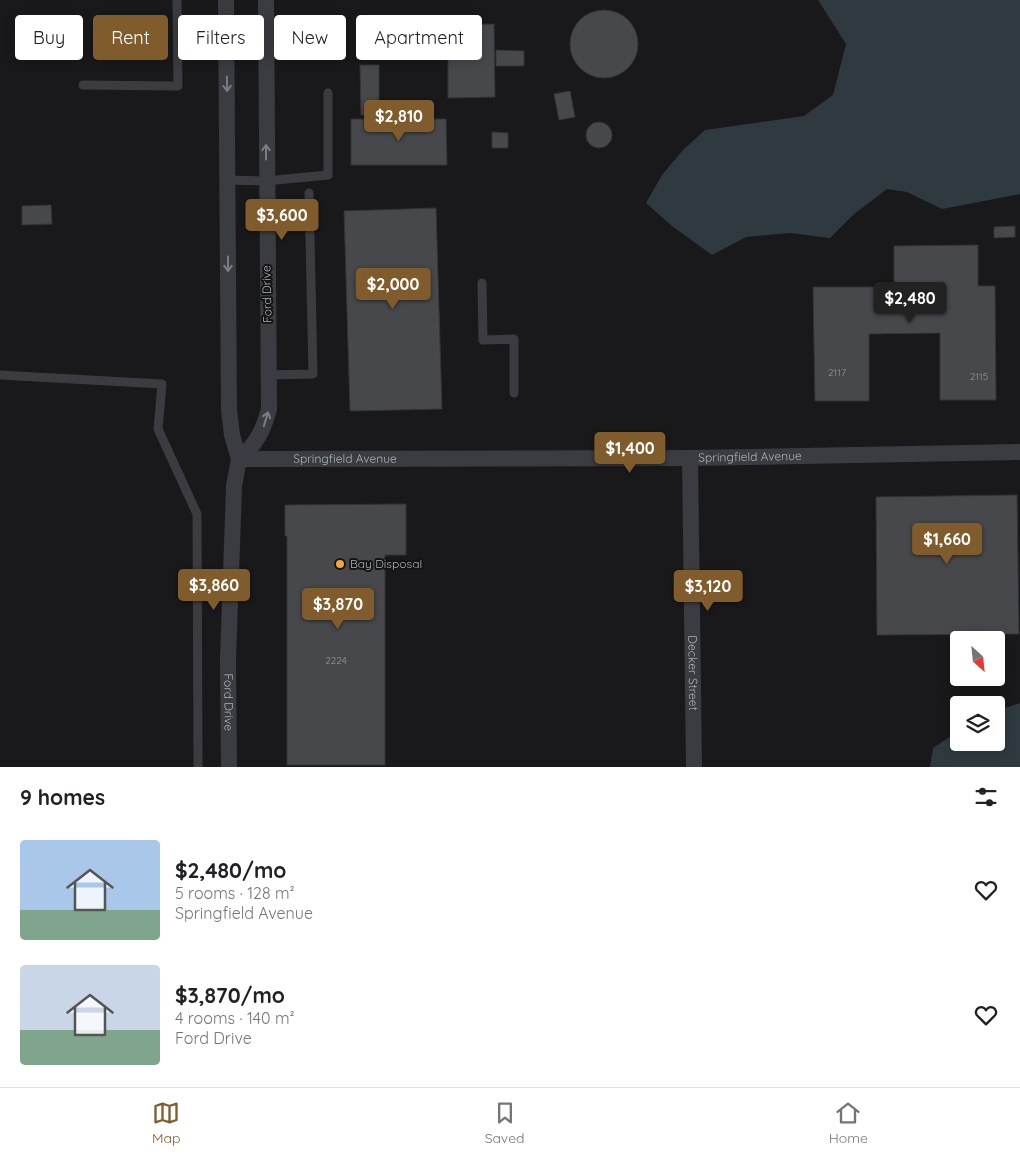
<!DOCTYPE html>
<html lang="en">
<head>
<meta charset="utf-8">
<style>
  body { margin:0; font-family:Quicksand,sans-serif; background:#f6f6f6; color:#202124; height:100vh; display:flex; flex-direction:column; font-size:19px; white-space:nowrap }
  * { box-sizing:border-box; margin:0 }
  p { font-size:16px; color:#757577 }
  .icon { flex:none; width:28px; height:28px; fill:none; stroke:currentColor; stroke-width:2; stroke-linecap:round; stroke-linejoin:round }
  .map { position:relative; height:767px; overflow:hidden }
  .side { display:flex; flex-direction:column; background:#fff; flex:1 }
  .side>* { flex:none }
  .banner { position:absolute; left:15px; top:15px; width:500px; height:45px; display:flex; gap:10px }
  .needle { width:32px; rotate:153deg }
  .tools { position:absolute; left:950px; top:631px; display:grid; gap:10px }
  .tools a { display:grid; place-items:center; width:55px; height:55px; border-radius:5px; background:#fff; box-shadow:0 2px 12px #0003; font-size:25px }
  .price { position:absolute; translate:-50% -42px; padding:0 11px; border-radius:5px; background:#805c2d; color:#fff; font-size:16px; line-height:32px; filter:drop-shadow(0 1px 2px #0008) }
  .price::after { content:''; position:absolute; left:50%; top:30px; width:15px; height:11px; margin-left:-8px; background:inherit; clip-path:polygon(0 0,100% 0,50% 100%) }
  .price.selected { background:#222; color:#fff }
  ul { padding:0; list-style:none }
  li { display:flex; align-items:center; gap:15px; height:125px; padding:0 20px }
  li span { display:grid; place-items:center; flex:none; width:140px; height:100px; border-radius:5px; color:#555 }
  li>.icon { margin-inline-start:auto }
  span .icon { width:60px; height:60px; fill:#fffc; stroke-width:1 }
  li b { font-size:21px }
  h2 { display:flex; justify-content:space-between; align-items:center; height:60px; padding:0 20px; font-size:21px }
  .tag { padding:0 18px; border-radius:5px; background:#fff; box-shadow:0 2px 12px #0003; font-size:18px; line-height:45px }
  .tag.selected { background:#805c2d; color:#fff }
  .tabs { display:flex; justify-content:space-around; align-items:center; height:70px; border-top:1px solid #e0e0e0; background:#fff; font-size:14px; color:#757577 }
  .tabs a { display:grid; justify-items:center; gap:2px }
  .tabs .selected { color:#805c2d }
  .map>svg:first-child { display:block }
</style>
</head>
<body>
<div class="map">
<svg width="1020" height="767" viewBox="0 0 1020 767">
  <rect width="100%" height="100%" fill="#19191c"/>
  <!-- water -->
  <g fill="#2f3a40">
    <polygon points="818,0 1020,0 1020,194 942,209 907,192 887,189 854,214 830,238 790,233 746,237 712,255 672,226 646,203 662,175 683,150 705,130 804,116 833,95 846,44"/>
    <polygon points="1020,703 1020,767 930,767 933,748 959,731 959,742 996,742 996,711"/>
  </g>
  <!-- building -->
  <g fill="#46484c" stroke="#333438">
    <circle cx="604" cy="44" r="34"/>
    <polygon points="494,24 495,97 448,98 448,25"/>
    <polygon points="496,50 524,51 524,66 496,66"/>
    <polygon points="360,65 379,65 379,115 361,115"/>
    <polygon points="570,91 575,117 559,120 554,94"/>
    <polygon points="351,119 446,119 447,165 351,165"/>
    <circle cx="599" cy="135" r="13"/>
    <polygon points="492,132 508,133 508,148 492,148"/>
    <polygon points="51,205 52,224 22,225 22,206"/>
    <polygon points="436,208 442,409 350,411 344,211"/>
    <polygon points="1015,226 1015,237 994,238 994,227"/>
    <polygon points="978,245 978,286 995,286 996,400 940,400 940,333 869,334 869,401 815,401 813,287 894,287 894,246"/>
    <polygon points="1017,495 1019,634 877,635 876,497"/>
    <polygon points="406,504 406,555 385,555 385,765 287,765 287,536 285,536 285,505"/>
  </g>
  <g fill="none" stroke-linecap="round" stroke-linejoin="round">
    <!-- lane -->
    <g stroke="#3a3c41" stroke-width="9">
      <polyline points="83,85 178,86 177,0"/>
      <polyline points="228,180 266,181 328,175 328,93"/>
      <polyline points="482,283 483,340 514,339 514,393"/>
      <polyline points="0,375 162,384 158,429 197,514 198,767"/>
      <polyline points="268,375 313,374 309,193"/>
    </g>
    <!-- street -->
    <g stroke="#3a3c41" stroke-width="16">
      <path id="s1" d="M226 0 229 410 232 435 239 459 234 486 233 517 228 659 229 767"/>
      <path id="s2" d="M690 458 694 767"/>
      <path id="s3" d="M239 459 690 458 1020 452"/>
      <path d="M239 459C256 445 264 429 269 409L266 0"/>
    </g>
  </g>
  <!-- one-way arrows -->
  <defs><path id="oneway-shaft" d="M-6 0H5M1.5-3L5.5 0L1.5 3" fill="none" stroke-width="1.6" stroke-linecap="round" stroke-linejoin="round" transform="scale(1.25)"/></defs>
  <g stroke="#797d84">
    <use href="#oneway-shaft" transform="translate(227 84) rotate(89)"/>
    <use href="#oneway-shaft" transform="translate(266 152) rotate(-90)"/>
    <use href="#oneway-shaft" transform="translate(228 264) rotate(90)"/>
    <use href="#oneway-shaft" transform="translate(266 419) rotate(-73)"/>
  </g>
  <!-- markers -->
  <circle fill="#f6a437" stroke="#141417" stroke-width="2" cx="340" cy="564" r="5"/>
  <g text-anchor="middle" stroke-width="4" stroke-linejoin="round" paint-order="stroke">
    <!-- number labels -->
    <g font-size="10" fill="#92989f">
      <text x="837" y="376">2117</text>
      <text x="979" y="380">2115</text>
      <text x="336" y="664">2224</text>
    </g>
    <!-- street labels -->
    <g font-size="12" fill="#acb2bb" stroke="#141417">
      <text transform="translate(267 294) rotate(-91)" y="4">Ford Drive</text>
      <text dy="4" stroke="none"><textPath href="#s3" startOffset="511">Springfield Avenue</textPath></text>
      <text dy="4" stroke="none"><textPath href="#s3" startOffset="106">Springfield Avenue</textPath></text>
      <text dy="4" stroke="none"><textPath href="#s2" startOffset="215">Decker Street</textPath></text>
      <text dy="4" stroke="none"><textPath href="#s1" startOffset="704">Ford Drive</textPath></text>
    </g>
    <!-- poi labels -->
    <g font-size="12" fill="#acb2bb" stroke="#141417" text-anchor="start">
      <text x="350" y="568">Bay Disposal</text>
    </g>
  </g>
</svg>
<div class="tools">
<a><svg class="needle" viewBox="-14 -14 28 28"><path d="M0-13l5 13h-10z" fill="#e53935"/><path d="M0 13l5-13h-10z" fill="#757577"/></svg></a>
<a><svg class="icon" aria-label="layers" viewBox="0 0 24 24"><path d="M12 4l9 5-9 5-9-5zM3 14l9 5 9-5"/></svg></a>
</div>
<b class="price" style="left:399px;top:142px">$2,810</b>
<b class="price" style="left:282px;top:241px">$3,600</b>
<b class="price" style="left:393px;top:310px">$2,000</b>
<b class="price selected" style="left:910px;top:324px">$2,480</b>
<b class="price" style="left:630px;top:474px">$1,400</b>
<b class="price" style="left:947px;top:565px">$1,660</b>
<b class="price" style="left:214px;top:611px">$3,860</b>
<b class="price" style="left:708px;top:612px">$3,120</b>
<b class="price" style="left:338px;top:630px">$3,870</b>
<div class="banner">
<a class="tag">Buy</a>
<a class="tag selected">Rent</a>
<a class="tag">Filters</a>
<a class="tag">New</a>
<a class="tag">Apartment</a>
</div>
</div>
<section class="side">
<h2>9 homes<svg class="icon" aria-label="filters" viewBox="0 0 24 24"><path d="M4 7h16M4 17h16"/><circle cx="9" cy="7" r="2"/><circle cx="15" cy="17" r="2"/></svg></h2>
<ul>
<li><span style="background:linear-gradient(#a9c7e8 70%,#7fa58c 0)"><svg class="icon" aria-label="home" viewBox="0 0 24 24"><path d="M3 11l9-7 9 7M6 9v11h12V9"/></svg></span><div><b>$2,480/mo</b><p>5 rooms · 128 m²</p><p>Springfield Avenue</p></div><svg class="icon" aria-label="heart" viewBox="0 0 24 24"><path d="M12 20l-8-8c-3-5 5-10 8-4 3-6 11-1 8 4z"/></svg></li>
<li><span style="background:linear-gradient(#c9d6e8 65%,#7fa58c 0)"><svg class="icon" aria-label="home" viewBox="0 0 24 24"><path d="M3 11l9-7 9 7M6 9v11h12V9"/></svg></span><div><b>$3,870/mo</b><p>4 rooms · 140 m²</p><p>Ford Drive</p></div><svg class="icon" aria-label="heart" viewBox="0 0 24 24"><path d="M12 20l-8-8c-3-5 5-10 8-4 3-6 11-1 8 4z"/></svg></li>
</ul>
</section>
<nav class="tabs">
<a class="selected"><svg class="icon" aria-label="map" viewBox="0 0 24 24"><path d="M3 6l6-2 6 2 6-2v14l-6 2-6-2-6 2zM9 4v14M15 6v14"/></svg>Map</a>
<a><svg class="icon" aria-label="saved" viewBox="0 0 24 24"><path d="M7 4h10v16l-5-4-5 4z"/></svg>Saved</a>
<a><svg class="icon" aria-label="home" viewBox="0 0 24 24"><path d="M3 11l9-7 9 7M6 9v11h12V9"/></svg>Home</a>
</nav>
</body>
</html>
